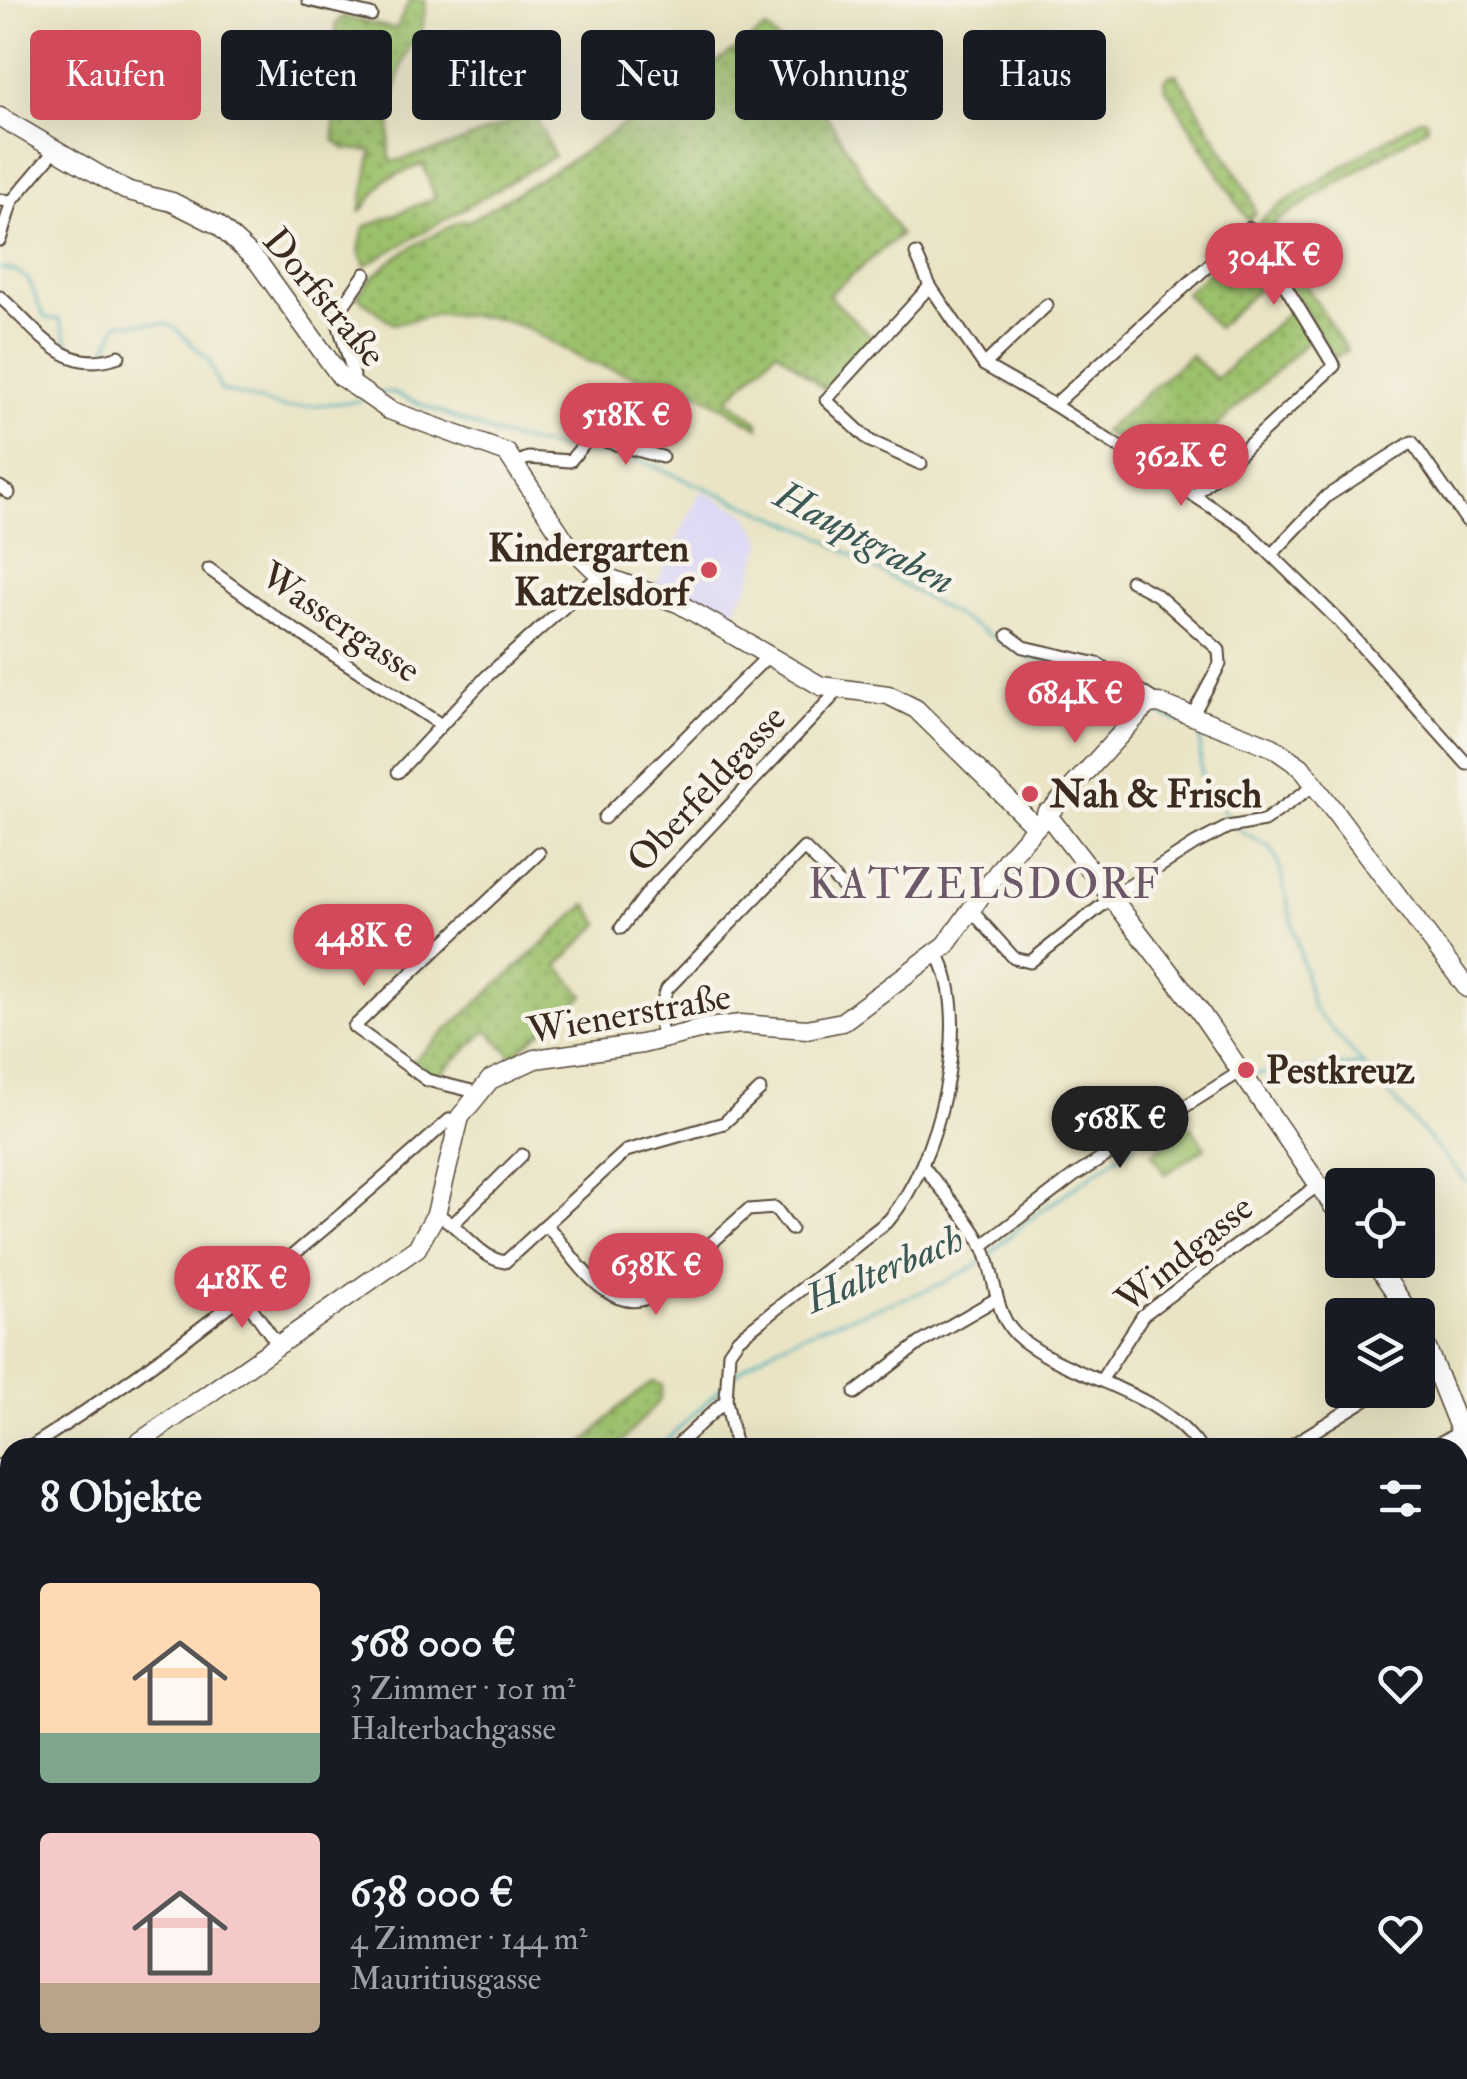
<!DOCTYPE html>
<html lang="de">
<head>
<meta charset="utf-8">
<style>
  body { margin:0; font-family:"IM FELL Double Pica",serif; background:#20242c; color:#f1f3f6; height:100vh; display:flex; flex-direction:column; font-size:38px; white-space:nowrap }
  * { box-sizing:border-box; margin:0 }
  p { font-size:32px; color:#9ea1a6 }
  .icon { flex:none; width:55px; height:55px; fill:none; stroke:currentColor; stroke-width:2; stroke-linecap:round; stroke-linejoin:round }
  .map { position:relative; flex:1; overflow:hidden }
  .side { position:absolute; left:0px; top:1438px; width:1468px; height:642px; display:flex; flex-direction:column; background:#171b24; border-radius:30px 30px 0 0; box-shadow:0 10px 40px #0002 }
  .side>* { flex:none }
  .hud { position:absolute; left:30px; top:30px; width:1408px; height:90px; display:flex; gap:20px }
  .fabs { position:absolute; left:1325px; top:1168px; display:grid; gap:20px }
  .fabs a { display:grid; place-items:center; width:110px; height:110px; border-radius:10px; background:#171b24; box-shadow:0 10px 40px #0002; font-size:50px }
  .price { position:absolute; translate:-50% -85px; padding:0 22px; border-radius:35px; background:#d1495b; color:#fff; font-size:32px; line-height:65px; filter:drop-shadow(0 2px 5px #0008) }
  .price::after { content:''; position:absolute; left:50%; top:60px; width:30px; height:22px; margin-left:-15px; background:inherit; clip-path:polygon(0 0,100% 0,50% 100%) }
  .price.selected { background:#222; color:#fff }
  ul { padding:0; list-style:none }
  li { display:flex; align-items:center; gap:30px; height:250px; padding:0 40px }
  li span { display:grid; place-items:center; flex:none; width:280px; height:200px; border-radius:10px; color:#555 }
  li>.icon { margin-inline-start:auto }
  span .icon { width:120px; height:120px; fill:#fffc; stroke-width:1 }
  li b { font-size:42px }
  h2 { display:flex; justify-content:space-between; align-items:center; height:120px; padding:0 40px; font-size:42px }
  .chip { padding:0 35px; border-radius:10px; background:#171b24; box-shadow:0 10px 40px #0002; font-size:35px; line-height:90px }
  .chip.selected { background:#d1495b; color:#fff }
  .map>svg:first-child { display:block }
</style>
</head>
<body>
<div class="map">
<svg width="1467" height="2079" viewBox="0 0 1467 2079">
  <defs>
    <pattern id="grass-dots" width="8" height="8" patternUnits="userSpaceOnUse" patternTransform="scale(2.5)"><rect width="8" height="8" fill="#9cc16c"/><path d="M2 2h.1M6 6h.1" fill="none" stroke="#809d58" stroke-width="1.8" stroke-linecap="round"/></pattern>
  </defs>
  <rect width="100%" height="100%" fill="#f7f3e8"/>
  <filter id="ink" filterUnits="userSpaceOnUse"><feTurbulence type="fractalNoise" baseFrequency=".01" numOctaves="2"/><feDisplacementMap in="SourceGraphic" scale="20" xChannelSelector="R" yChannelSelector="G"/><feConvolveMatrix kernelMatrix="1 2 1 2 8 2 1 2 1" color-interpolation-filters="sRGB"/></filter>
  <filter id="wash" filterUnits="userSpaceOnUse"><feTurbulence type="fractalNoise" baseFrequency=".0048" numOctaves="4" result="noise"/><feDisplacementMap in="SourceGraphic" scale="40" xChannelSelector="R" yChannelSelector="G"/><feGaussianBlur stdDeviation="2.25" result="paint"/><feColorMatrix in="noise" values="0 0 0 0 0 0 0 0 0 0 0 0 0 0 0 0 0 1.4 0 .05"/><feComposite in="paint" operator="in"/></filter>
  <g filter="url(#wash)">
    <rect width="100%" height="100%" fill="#eae4c5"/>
    <!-- built -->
    <polygon fill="#dad6f7" points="701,491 747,514 763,540 749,585 729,619 656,584"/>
    <!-- grass -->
    <g fill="url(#grass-dots)" stroke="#6c7645" stroke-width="2.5">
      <path d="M410 0H426L422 30C399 47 385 134 391 162L445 148 534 112 554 156 365 266 359 250 364 227 435 198 423 164 386 179 360 213 372 151 345 149 334 140 336 24 342 17 396 29Z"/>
      <path d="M766 29 784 46 900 235 828 295 872 337 827 391 777 350 728 399 758 422 759 428 681 382H656L588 362 524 327 492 317 438 314 393 324 357 296C384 259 420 241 461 221L471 220 571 160Z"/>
      <polygon points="1171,75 1177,74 1250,195 1255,213 1248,221 1165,87 1164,80"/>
      <polygon points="1421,118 1426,119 1427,127 1274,223 1280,244 1347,351 1333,358 1257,228 1262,218 1280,205"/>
      <polygon points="1244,240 1251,242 1271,277 1217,328 1185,293"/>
      <polygon points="1292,309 1312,337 1168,472 1103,432 1190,355 1216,379"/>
      <polygon points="587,904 600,924 558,965 584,996 512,1056 488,1030 435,1078 411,1063"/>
      <polygon points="654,1381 662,1386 660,1400 617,1447 581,1447 618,1408"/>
    </g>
    <!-- pitch -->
    <polygon fill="#9cc16c" stroke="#6c7645" stroke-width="2.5" points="1191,1126 1205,1148 1165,1174 1152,1153"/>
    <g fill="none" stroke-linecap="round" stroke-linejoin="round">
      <!-- stream -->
      <g stroke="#3cacb9" stroke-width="2.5">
        <path d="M0 268C42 273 27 295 47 319H59L70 347 86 355"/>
        <polyline points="104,354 118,323 167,324 176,329 208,359 221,390 285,408 361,401"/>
        <polyline points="377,394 390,392 500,436 574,452"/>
        <polyline points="582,452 629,456 814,533 1032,660 1076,664 1136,704"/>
        <polyline points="1153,711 1195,728 1200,736 1201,775 1229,820"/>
        <polyline points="1237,829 1272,849 1279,865 1313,1008 1467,1182"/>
        <polyline points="1253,1074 1360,1065"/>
        <polyline points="990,1254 1023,1224 1135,1144"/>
        <path d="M731 1378C803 1313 906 1314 984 1260"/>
        <polyline points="658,1448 722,1387"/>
        <polyline points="0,1908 10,1897"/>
      </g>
    </g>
  </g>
  <g filter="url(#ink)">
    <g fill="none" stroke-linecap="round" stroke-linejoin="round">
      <defs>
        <g id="street">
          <polyline points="308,0 371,15"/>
          <polyline points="0,200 12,201 56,149"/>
          <polyline points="0,240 12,201"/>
          <polyline points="916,254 930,286 984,365 1054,405 1244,528 1340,622 1467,764"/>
          <path d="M0 297C40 332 63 376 119 356"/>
          <polyline points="984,365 1047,305"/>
          <polyline points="352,386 354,376 336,316 365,274"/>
          <polyline points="1054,405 1250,228 1334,366 1196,494"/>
          <polyline points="516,463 528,458 570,461 590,437 662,457"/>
          <polyline points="921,464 870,441 826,400 930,286"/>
          <polyline points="0,487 9,493"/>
          <polyline points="1273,553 1327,496 1412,442 1467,521"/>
          <polyline points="209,569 278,619 440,724"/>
          <polyline points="1131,581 1157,595 1219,650 1220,664 1192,716"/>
          <polyline points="1008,635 1024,647 1098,664 1159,703"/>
          <polyline points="398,772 487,676 600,575"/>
          <polyline points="604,818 769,655"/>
          <polyline points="971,910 1014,958 1030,962 1115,895 1195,844 1228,827 1264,821 1316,784"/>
          <polyline points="621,928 649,891 838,691"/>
          <polyline points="662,1039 659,1012 667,989 804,848 845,889"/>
          <polyline points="476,1092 427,1080 354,1027 539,853"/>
          <path d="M924 1167C943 1193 971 1220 984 1249 997 1279 993 1318 1022 1340 1078 1382 1157 1388 1200 1448"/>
          <path d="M436 1214C462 1226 478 1258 505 1262L626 1151 724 1123 760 1090"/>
          <polyline points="455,1222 522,1155"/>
          <path d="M548 1227C575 1257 609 1320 654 1295L748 1210 775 1208 791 1229"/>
          <polyline points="982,1246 1074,1176 1240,1072"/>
          <polyline points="243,1296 276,1342"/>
          <polyline points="1102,1379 1143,1315 1317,1186"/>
          <polyline points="855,1393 920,1343 996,1299"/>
          <polyline points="726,1400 736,1448"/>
          <path d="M29 1448C179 1353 317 1239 449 1120L460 1117"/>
          <path d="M674 1448 726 1400 729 1352 738 1339 889 1220C937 1164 975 1021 937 953"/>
          <polyline points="1287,1448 1381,1390"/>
          <polyline points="1429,1448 1461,1432"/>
          <polyline points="0,1466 10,1459"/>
          <polyline points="0,1544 10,1536"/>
          <polyline points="1458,1794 1467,1806"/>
          <polyline points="0,1930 10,1919"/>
        </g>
        <g id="secondary">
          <polyline points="0,117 125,190 172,202 218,225 258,262 340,376 389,410 507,453 566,542 600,575 678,603 821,686 888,695 916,709 1036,827"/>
          <polyline points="1046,813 1198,1009 1342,1219"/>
          <polyline points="1373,1260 1411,1315"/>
          <polyline points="1418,1326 1467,1448"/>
          <polyline points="131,1448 417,1248 436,1214 460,1117 490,1080 535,1059 642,1044 707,1028 741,1024 807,1029 842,1022 946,945 1007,859 1148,704 1159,703 1272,747 1301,767 1467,988"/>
          <polyline points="0,1485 10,1499"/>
        </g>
      </defs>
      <!-- street casing -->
      <use href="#street" stroke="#554637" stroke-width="15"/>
      <!-- secondary casing -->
      <use href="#secondary" stroke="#554637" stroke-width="21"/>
      <!-- street -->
      <use href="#street" stroke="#fff" stroke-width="11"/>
      <!-- secondary -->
      <use href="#secondary" stroke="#fff" stroke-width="18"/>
    </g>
  </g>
  <!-- markers -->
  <g fill="#d1495b" stroke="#f7f3e8" stroke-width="4">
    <circle cx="709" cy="570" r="10"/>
    <circle cx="1030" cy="794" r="10"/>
    <circle cx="1246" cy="1070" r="10"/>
  </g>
  <g text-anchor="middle" stroke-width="9" stroke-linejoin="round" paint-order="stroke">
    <!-- street labels -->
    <g font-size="38" fill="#3b2a1e" stroke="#f7f3e8">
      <text transform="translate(325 297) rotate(50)" y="13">Dorfstraße</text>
      <text transform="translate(341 622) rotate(34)" y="13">Wassergasse</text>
      <text transform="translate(706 788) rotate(-47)" y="13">Oberfeldgasse</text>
      <text transform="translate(629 1013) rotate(-10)" y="13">Wienerstraße</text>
      <text transform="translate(1184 1253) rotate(-39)" y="13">Windgasse</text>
    </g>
    <!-- poi labels -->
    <g font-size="38" font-weight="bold" fill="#3b2a1e" stroke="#f7f3e8" text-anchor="start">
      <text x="689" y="561" text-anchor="end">Kindergarten<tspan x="689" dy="44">Katzelsdorf</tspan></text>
      <text x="1050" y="807">Nah &amp; Frisch</text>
      <text x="1266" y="1083">Pestkreuz</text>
    </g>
    <!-- water labels -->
    <g font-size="40" font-style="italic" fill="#3b5854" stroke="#f7f3e8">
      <text transform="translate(865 537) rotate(28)" y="14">Hauptgraben</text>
      <text transform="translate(884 1268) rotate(-23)" y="14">Halterbach</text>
    </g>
    <!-- quarter labels -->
    <g font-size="42" letter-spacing="2.5" fill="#6c5868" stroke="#f7f3e8">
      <text x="985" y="898">KATZELSDORF</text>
    </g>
  </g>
</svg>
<div class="fabs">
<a><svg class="icon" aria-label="locate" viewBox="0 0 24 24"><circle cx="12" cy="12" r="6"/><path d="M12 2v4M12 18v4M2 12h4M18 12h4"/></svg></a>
<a><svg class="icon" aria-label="layers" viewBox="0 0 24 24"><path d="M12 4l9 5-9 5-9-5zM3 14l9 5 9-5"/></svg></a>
</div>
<b class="price" style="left:1274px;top:308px">304K €</b>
<b class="price" style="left:626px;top:468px">518K €</b>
<b class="price" style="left:1181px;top:509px">362K €</b>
<b class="price" style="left:1075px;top:746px">684K €</b>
<b class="price" style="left:364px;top:989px">448K €</b>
<b class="price selected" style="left:1120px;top:1171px">568K €</b>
<b class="price" style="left:656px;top:1318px">638K €</b>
<b class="price" style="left:242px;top:1331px">418K €</b>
<div class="hud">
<a class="chip selected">Kaufen</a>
<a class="chip">Mieten</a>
<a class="chip">Filter</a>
<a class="chip">Neu</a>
<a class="chip">Wohnung</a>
<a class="chip">Haus</a>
</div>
<section class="side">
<h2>8 Objekte<svg class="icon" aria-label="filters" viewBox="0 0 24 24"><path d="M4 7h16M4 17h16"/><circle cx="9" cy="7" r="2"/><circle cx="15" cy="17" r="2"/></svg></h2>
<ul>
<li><span style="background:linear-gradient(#ffd9b3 75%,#7fa58c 0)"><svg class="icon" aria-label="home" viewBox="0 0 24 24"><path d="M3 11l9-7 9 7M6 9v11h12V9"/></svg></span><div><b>568 000 €</b><p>3 Zimmer · 101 m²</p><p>Halterbachgasse</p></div><svg class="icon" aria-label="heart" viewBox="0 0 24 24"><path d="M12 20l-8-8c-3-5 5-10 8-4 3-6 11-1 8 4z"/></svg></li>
<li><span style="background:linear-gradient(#f6c9c9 75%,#b9a48a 0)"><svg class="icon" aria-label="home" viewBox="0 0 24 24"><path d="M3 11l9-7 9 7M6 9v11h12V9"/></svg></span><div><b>638 000 €</b><p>4 Zimmer · 144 m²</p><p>Mauritiusgasse</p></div><svg class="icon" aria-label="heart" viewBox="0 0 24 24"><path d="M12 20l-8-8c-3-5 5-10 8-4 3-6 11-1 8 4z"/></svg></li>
</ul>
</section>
</div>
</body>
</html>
